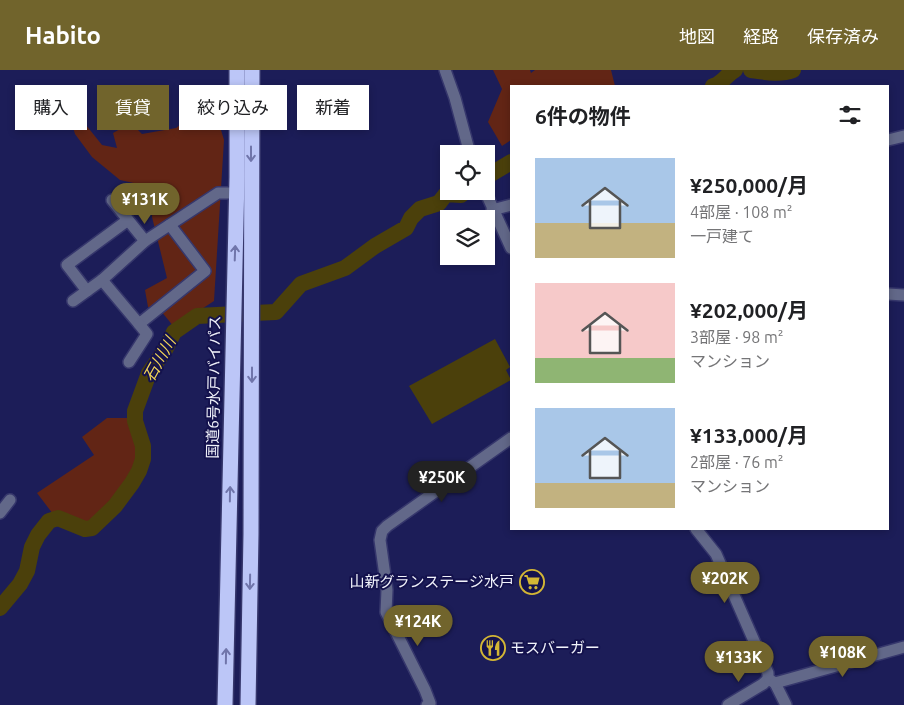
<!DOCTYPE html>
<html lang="ja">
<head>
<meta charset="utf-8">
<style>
  body { margin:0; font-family:Ubuntu,"Noto Sans JP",sans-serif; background:#f6f6f6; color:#202124; height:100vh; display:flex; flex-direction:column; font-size:19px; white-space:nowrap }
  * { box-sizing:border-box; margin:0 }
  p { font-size:16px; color:#757577 }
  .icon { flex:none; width:28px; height:28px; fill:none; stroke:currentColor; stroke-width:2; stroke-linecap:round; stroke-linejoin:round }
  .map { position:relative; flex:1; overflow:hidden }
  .details { position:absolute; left:510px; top:15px; width:379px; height:445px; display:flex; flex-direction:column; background:#fff; border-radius:0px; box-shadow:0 2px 8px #0003 }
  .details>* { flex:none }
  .top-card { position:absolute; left:15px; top:15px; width:420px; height:45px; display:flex; gap:10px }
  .buttons { position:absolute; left:440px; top:75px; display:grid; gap:10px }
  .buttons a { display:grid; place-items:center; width:55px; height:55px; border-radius:0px; background:#fff; box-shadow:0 2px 8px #0003; font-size:25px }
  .price { position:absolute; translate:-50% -42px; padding:0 11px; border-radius:18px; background:#71642c; color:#fff; font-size:16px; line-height:32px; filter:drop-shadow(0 1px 2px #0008) }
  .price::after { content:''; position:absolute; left:50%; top:30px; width:15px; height:11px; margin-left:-8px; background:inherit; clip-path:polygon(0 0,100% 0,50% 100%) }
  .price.current { background:#222; color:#fff }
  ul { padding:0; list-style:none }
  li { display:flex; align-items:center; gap:15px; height:125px; padding:0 25px }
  li span { display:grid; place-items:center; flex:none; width:140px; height:100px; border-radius:0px; color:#555 }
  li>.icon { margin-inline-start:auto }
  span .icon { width:60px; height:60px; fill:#fffc; stroke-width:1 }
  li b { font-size:21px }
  h2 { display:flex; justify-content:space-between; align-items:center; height:60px; padding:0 25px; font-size:21px }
  .pill { padding:0 18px; border-radius:0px; background:#fff; box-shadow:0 2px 8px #0003; font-size:18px; line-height:45px }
  .pill.current { background:#71642c; color:#fff }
  header { display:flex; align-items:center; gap:30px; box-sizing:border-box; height:70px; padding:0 25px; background:#71642c; color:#fff }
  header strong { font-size:24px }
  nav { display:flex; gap:28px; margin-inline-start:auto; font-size:18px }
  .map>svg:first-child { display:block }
</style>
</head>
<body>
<header>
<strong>Habito</strong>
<nav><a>地図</a><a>経路</a><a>保存済み</a></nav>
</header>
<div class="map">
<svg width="904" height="635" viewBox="0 0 904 635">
  <rect width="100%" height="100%" fill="#1c1d58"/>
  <!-- green -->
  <g fill="#622515">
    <polygon points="493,0 530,0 531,3 535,0 611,0 615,16 511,16 511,70 502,76 488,52 502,19"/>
    <polygon points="212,30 224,70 214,231 174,257 161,241 148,237 145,220 167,208 152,147 153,131 138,114 120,110 92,87 75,64 72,54 82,50 102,75 117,78 113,63 131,53 142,64 176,58"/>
    <path d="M107 348H128C133 361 141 376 140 390 139 403 107 443 96 451 93 453 88 454 85 455L63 446 53 444 37 423 94 385 82 367Z"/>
  </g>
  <!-- water -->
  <polygon fill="#4b400b" points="495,269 510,297 506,300 511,310 432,354 409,316"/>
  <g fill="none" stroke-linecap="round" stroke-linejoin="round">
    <!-- river -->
    <g stroke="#4b400b" stroke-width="16">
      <path d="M751 0C765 2 780 5 793 0"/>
      <path d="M713 16C722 14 727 4 735 0"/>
      <polyline points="486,107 511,92"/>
      <polyline points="0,538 20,514 27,501 32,477 38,465 49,451 58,448 85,459 92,458 115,436 132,413 139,401 143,389 143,376 135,351 135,341 149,303 165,280 174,262 197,246 276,242 301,214 345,198 375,176 406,158 411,148 420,139 439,133 446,124 461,125 465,121"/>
    </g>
    <defs>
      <g id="minor">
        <polyline points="445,0 455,28 470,84"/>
        <polyline points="888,70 904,66"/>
        <polyline points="485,121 511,178"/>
        <polyline points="112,130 145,171"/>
        <polyline points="492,140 511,135"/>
        <polyline points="102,210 139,254 205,201 170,155"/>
        <polyline points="87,221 67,195 128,150"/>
        <polyline points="888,224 904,225"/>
        <polyline points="73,231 102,210 145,171 218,123 236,123"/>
        <polyline points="129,292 147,264 139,254"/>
        <polyline points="0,443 10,430"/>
        <polyline points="696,459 716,484 768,603 768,609 763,614 728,635"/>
        <polyline points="770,610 775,613 786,635"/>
        <polyline points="775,613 904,577"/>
        <polyline points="427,635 430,633 425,620 386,542 387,520 380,470 382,461 387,456 511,368"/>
      </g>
      <g id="highway">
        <polyline points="225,635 237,107 237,0"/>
        <polyline points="248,635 251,464 252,0"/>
      </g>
    </defs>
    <!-- minor casing -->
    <use href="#minor" stroke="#36376c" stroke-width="14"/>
    <!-- highway casing -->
    <use href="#highway" stroke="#36376c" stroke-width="18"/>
    <!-- minor -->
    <use href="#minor" stroke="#626889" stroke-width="11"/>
    <!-- highway -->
    <use href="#highway" stroke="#bcc6f7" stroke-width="15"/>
  </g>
  <!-- one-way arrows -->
  <defs><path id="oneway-shaft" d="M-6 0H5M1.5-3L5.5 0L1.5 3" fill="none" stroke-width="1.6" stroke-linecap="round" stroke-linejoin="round" transform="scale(1.25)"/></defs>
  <g stroke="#7075aa">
    <use href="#oneway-shaft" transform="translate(251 84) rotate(90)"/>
    <use href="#oneway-shaft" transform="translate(235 183) rotate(-88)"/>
    <use href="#oneway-shaft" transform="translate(252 305) rotate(90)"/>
    <use href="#oneway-shaft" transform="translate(230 424) rotate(-89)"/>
    <use href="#oneway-shaft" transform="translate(250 512) rotate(91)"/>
    <use href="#oneway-shaft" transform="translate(226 586) rotate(-89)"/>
  </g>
  <!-- icons -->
  <defs>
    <symbol id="supermarket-ring" viewBox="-11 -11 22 22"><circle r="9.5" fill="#14124d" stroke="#d3b635" stroke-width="1.5"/><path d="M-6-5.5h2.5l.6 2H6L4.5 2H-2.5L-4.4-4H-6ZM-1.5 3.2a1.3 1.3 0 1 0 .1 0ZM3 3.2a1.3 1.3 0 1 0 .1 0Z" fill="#d3b635"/></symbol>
    <symbol id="restaurant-ring" viewBox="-11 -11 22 22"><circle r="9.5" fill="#14124d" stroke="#d3b635" stroke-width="1.5"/><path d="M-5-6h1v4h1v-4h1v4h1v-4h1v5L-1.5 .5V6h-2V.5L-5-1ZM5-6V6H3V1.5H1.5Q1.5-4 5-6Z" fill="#d3b635"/></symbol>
  </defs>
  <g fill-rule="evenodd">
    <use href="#supermarket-ring" x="518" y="498" width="28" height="28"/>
    <use href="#restaurant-ring" x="479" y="564" width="28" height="28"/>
  </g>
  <g text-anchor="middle" stroke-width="4" stroke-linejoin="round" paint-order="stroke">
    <!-- street labels -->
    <g font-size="15" fill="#f1f3fb" stroke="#14124d">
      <text transform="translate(214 317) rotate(-89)" y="5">国道6号水戸バイパス</text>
    </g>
    <!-- poi labels -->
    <g font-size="15" fill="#f1f3fb" stroke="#14124d" text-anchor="end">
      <text x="514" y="517">山新グランステージ水戸</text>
      <text x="510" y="583" text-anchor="start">モスバーガー</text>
    </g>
    <!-- water labels -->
    <g font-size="16" font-style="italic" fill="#f2d557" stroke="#14124d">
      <text transform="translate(159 289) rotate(-61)" y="6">石川川</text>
    </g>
  </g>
</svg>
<div class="buttons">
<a><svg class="icon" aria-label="locate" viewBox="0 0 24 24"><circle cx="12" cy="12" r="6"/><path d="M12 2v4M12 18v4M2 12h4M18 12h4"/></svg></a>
<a><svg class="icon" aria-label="layers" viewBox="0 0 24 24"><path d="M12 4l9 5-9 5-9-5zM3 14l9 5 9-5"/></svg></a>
</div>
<b class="price" style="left:145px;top:155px">¥131K</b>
<b class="price current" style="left:442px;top:433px">¥250K</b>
<b class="price" style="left:725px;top:534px">¥202K</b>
<b class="price" style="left:418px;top:577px">¥124K</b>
<b class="price" style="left:843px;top:608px">¥108K</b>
<b class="price" style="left:739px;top:613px">¥133K</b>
<div class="top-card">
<a class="pill">購入</a>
<a class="pill current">賃貸</a>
<a class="pill">絞り込み</a>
<a class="pill">新着</a>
</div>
<section class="details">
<h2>6件の物件<svg class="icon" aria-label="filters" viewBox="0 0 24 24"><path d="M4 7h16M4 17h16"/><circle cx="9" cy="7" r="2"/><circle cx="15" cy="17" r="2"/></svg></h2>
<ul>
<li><span style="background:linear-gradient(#a9c7e8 65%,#c2b280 0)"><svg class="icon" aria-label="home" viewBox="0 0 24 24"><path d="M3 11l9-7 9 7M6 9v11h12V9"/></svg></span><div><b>¥250,000/月</b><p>4部屋 · 108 m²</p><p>一戸建て</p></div></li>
<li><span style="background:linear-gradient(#f6c9c9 75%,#8fb573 0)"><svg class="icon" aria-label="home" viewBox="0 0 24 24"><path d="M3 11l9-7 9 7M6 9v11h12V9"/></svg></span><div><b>¥202,000/月</b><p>3部屋 · 98 m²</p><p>マンション</p></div></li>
<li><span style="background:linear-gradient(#a9c7e8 75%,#c2b280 0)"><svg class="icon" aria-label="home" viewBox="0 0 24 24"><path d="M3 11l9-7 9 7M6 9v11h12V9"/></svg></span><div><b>¥133,000/月</b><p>2部屋 · 76 m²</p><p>マンション</p></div></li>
</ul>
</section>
</div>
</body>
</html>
